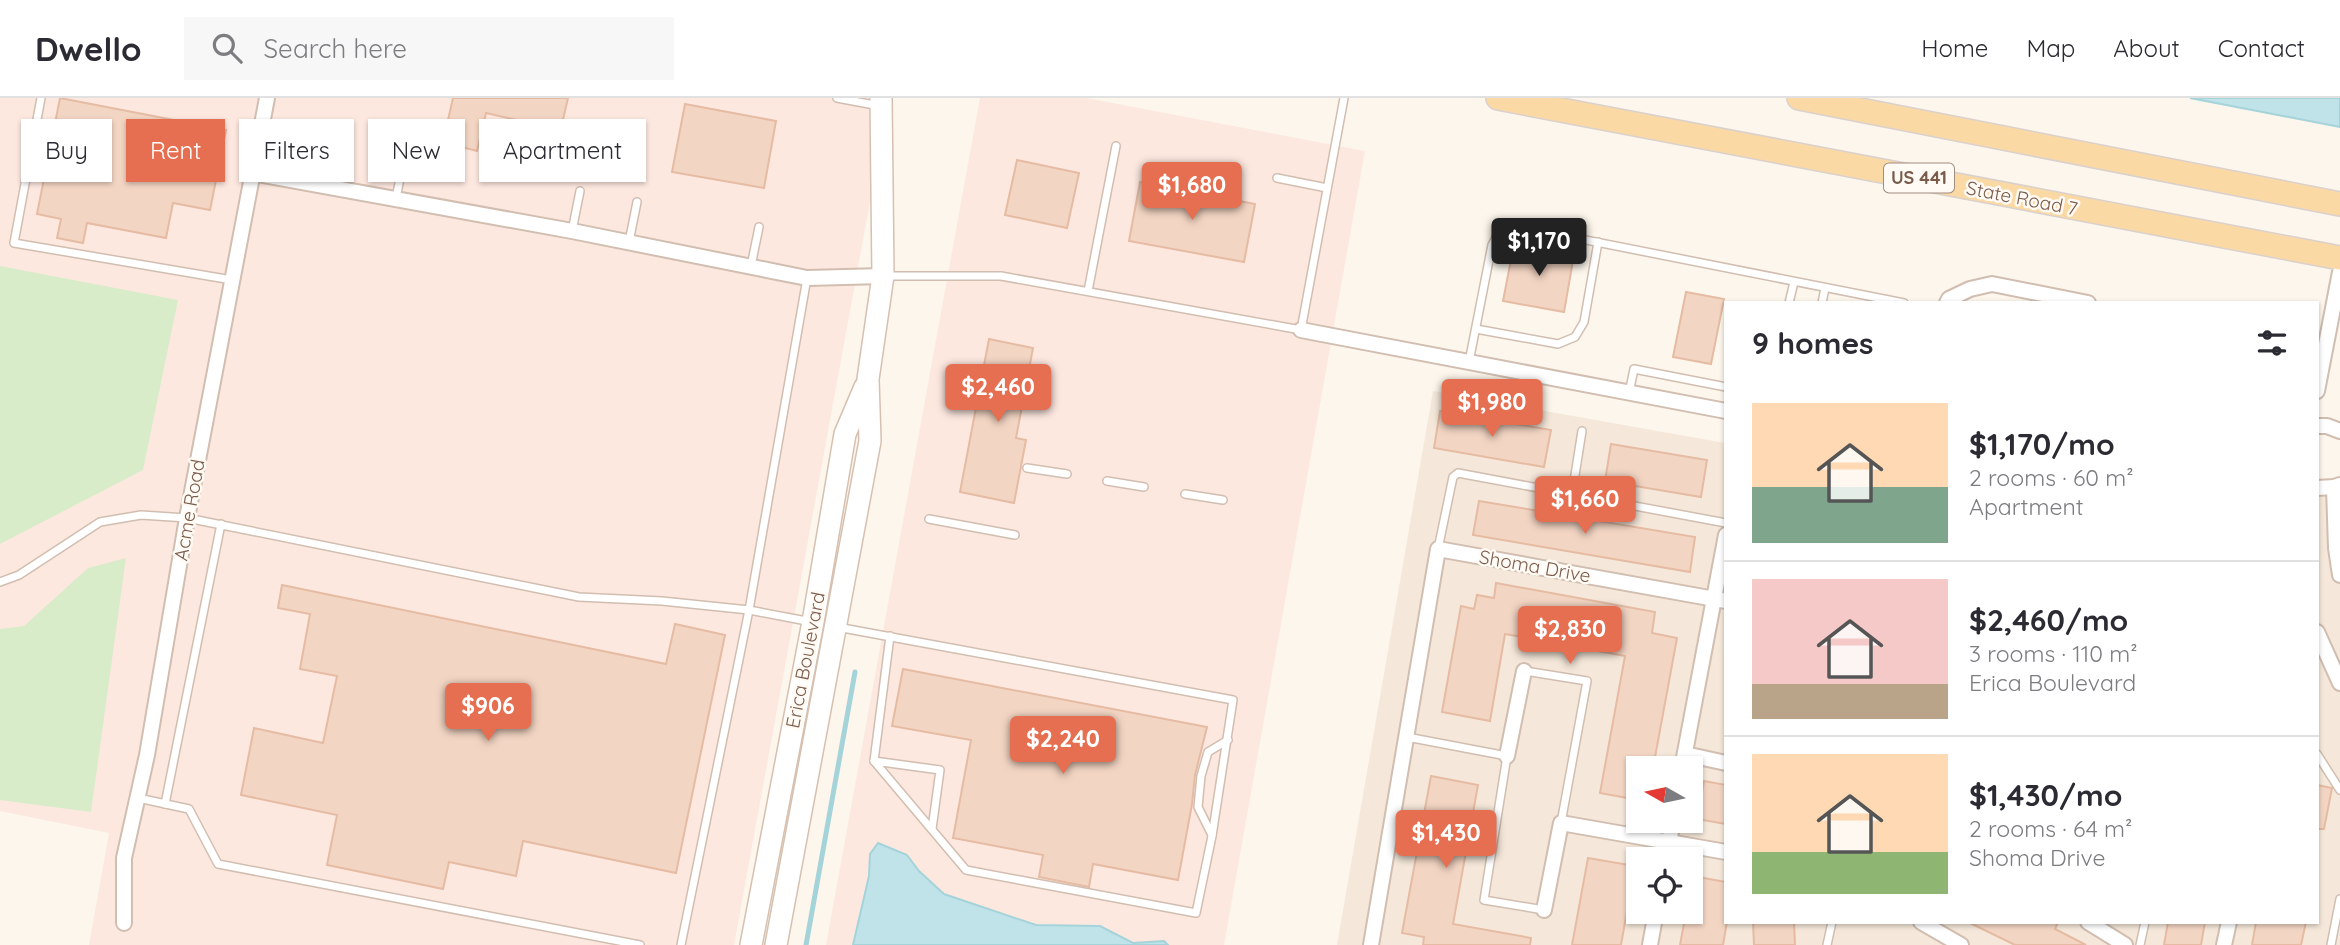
<!DOCTYPE html>
<html lang="en">
<head>
<meta charset="utf-8">
<style>
  body { margin:0; font-family:Quicksand,sans-serif; background:#f7f7f7; color:#2b2b33; height:100vh; display:flex; flex-direction:column; font-size:26px; white-space:nowrap }
  * { box-sizing:border-box; margin:0 }
  p { font-size:23px; color:#7c7c81 }
  .icon { flex:none; width:38px; height:38px; fill:none; stroke:currentColor; stroke-width:2; stroke-linecap:round; stroke-linejoin:round }
  .map { position:relative; flex:1; overflow:hidden }
  .panel { position:absolute; left:1724px; top:203px; width:595px; height:623px; display:flex; flex-direction:column; background:#fff; border-radius:0px; box-shadow:0 2px 5px #0004 }
  .panel>* { flex:none }
  .banner { position:absolute; left:21px; top:21px; width:665px; height:63px; display:flex; gap:14px }
  .needle { width:46px; rotate:279deg }
  .fabs { position:absolute; left:1626px; top:658px; display:grid; gap:14px }
  .fabs a { display:grid; place-items:center; width:77px; height:77px; border-radius:0px; background:#fff; box-shadow:0 2px 5px #0004; font-size:35px }
  .price { position:absolute; translate:-50% -60px; padding:0 16px; border-radius:7px; background:#e76f51; color:#fff; font-size:23px; line-height:46px; filter:drop-shadow(0 2px 4px #0008) }
  .price::after { content:''; position:absolute; left:50%; top:42px; width:21px; height:16px; margin-left:-10px; background:inherit; clip-path:polygon(0 0,100% 0,50% 100%) }
  .price.active { background:#222; color:#fff }
  ul { padding:0; list-style:none }
  li { display:flex; align-items:center; gap:21px; height:175px; padding:0 28px }
  li+li { border-top:2px solid #e1e1e2 }
  li span { display:grid; place-items:center; flex:none; width:196px; height:140px; border-radius:0px; color:#555 }
  li>.icon { margin-inline-start:auto }
  span .icon { width:84px; height:84px; fill:#fffc; stroke-width:1 }
  li b { font-size:30px }
  h2 { display:flex; justify-content:space-between; align-items:center; height:84px; padding:0 28px; font-size:30px }
  .chip { padding:0 24px; border-radius:0px; background:#fff; box-shadow:0 2px 5px #0004; font-size:24px; line-height:63px }
  .chip.active { background:#e76f51; color:#fff }
  header { display:flex; align-items:center; gap:42px; box-sizing:border-box; height:98px; padding:0 35px; background:#fff; border-bottom:2px solid #e1e1e2 }
  header strong { font-size:33px }
  nav { display:flex; gap:38px; margin-inline-start:auto; font-size:24px }
  .search { width:490px; height:63px; background:#f7f7f7; display:flex; align-items:center; gap:18px; box-sizing:border-box; padding:0 24px; border-radius:0px; color:#7c7c81; font-size:26px }
  .map>svg:first-child { display:block }
</style>
</head>
<body>
<header>
<strong>Dwello</strong>
<div class="search"><svg class="icon" aria-label="search" viewBox="0 0 24 24"><circle cx="10" cy="10" r="6"/><path d="M15 15l6 6"/></svg>Search here</div>
<nav><a>Home</a><a>Map</a><a>About</a><a>Contact</a></nav>
</header>
<div class="map">
<svg width="2340" height="847" viewBox="0 0 2340 847">
  <rect width="100%" height="100%" fill="#fdf6ec"/>
  <!-- residential -->
  <path fill="#f5e8da" fill-rule="evenodd" d="M1433 293 1725 345 1726 824H2317V391L2340 398V847H1337ZM1638 670H1690V723H1638ZM1638 761H1690V814H1638Z"/>
  <!-- commercial -->
  <g fill="#fde8e0">
    <polygon points="0,0 889,0 734,847 89,847 109,735 0,713"/>
    <polygon points="980,0 1086,0 1365,53 1224,847 826,847"/>
  </g>
  <!-- green -->
  <g fill="#d8ecc9">
    <polygon points="0,168 178,202 143,372 0,446"/>
    <polygon points="126,460 91,714 0,702 0,531 24,528 88,470"/>
  </g>
  <!-- water -->
  <g fill="#bfe3e8" stroke="#a5d3da" stroke-width="2">
    <polygon points="2190,0 2340,0 2340,29"/>
    <polygon points="878,745 907,757 919,773 944,796 1036,827 1100,828 1133,845 1164,843 1168,847 853,847 869,778 870,756"/>
  </g>
  <g fill="none" stroke-linecap="round" stroke-linejoin="round">
    <!-- stream -->
    <polyline stroke="#a5d3da" stroke-width="5" points="806,847 855,574"/>
  </g>
  <!-- building -->
  <g fill="#f3d5c3" stroke="#e6bba3" stroke-width="2">
    <polygon points="60,0 226,32 210,112 173,105 166,140 87,125 83,145 57,140 61,121 37,116"/>
    <polygon points="453,0 568,0 556,52 512,42 517,22 486,15 477,53 443,44"/>
    <polygon points="685,6 776,23 764,90 672,74"/>
    <polygon points="1017,62 1079,75 1067,130 1005,117"/>
    <polygon points="1140,84 1255,106 1244,164 1129,143"/>
    <polygon points="1514,146 1574,157 1564,214 1503,203"/>
    <polygon points="1686,194 1724,201 1711,266 1673,259"/>
    <polygon points="989,241 1033,250 1016,340 1026,342 1014,405 960,394"/>
    <polygon points="1440,313 1551,332 1544,369 1434,350"/>
    <polygon points="1611,346 1707,362 1701,399 1605,383"/>
    <polygon points="1479,403 1695,439 1690,474 1473,437"/>
    <polygon points="1496,485 1655,514 1652,535 1677,540 1653,670 1638,670 1638,702 1600,695 1625,558 1505,536 1490,623 1442,614 1461,508 1474,511 1477,497 1494,500"/>
    <polygon points="282,487 666,566 675,526 725,537 676,775 523,743 516,778 449,764 443,791 327,767 337,717 241,697 254,630 323,645 337,578 300,571 310,516 278,510"/>
    <polygon points="903,571 1207,629 1195,677 1192,706 1178,782 1093,766 1089,789 1039,779 1043,757 953,740 971,642 892,628"/>
    <polygon points="1431,678 1478,687 1453,826 1531,840 1530,847 1423,847 1424,839 1402,835"/>
    <polygon points="1704,683 1726,687 1726,726 1697,721"/>
    <polygon points="2317,687 2332,690 2324,731 2317,731"/>
    <polygon points="1588,760 1635,768 1621,847 1572,847"/>
    <polygon points="1693,778 1726,784 1727,824 1723,847 1680,847 1686,814 1690,814"/>
    <polygon points="1753,824 1794,824 1795,847 1754,847"/>
    <polygon points="1968,824 2058,824 2055,831 2086,847 2015,847"/>
    <polygon points="2168,824 2205,824 2201,847 2164,847"/>
    <polygon points="2256,824 2306,824 2301,847 2252,847"/>
  </g>
  <g fill="none" stroke-linecap="round" stroke-linejoin="round">
    <defs>
      <g id="lane">
        <polyline points="41,0 14,145 232,182"/>
        <polyline points="837,0 880,8"/>
        <polyline points="1277,80 1327,90"/>
        <polyline points="396,100 404,61"/>
        <polyline points="572,133 580,93"/>
        <polyline points="629,144 637,104"/>
        <polyline points="751,168 759,129"/>
        <polyline points="887,178 1001,178 1301,232 1344,0"/>
        <polyline points="1088,193 1116,48"/>
        <polyline points="1789,205 1794,184"/>
        <polyline points="1822,205 1825,190"/>
        <polyline points="1476,231 1558,246 1575,239 1584,224 1598,144"/>
        <polyline points="1469,264 1492,147 1500,132 1510,127 1904,205"/>
        <polyline points="1629,295 1634,271 1726,289"/>
        <polyline points="1027,370 1067,376"/>
        <polyline points="1107,383 1144,389"/>
        <polyline points="1185,396 1223,402"/>
        <polyline points="1572,396 1582,333"/>
        <polyline points="929,421 1015,437"/>
        <polyline points="1438,451 1453,379 1458,375 1726,425"/>
        <polyline points="0,484 19,477 100,424 141,417 187,420 579,499 662,503 749,512 812,524"/>
        <path d="M837 529C969 553 1101 577 1233 602L1212 738 1196 815 966 772 874 663 890 538"/>
        <polyline points="1525,573 1587,583 1561,725"/>
        <polyline points="1407,639 1507,658 1484,802 1544,812"/>
        <polyline points="2317,656 2340,692"/>
        <polyline points="874,663 940,672 932,731"/>
        <polyline points="138,700 189,711 218,766 640,847"/>
        <polyline points="165,706 221,426"/>
        <polyline points="1212,737 1198,709 1201,678 1208,654 1228,642"/>
        <polyline points="681,847 749,512 807,180"/>
        <polyline points="1827,847 1832,824"/>
        <polyline points="2140,847 2145,824"/>
        <polyline points="2331,847 2340,801"/>
      </g>
      <g id="street">
        <polyline points="252,75 572,133 807,180 883,178"/>
        <polyline points="1947,205 1949,201 1970,191 1992,186 2088,205"/>
        <polyline points="1301,232 1726,313"/>
        <polyline points="2317,293 2340,174"/>
        <polyline points="2317,328 2327,328 2340,333"/>
        <polyline points="2334,389 2336,450 2340,477"/>
        <polyline points="2317,390 2334,389 2340,387"/>
        <polyline points="2317,534 2340,585"/>
        <polyline points="1685,656 1726,665"/>
        <polyline points="1507,658 1524,573"/>
        <polyline points="1682,670 1726,437"/>
        <polyline points="1666,761 1673,723"/>
        <polyline points="1544,812 1561,725 1726,754"/>
        <polyline points="1921,824 1961,847"/>
        <polyline points="2088,824 2125,847"/>
        <polyline points="124,825 124,760 147,657 187,420 267,0"/>
        <polyline points="1371,847 1438,451 1726,503"/>
        <polyline points="1650,847 1656,814"/>
        <polyline points="2224,847 2229,824"/>
      </g>
      <g id="secondary">
        <polyline points="751,847 813,524 845,336 865,289"/>
        <polyline points="776,847 870,343 868,281 883,178 881,0"/>
      </g>
      <g id="primary">
        <polyline points="1498,0 2340,160"/>
        <polyline points="1799,0 2340,106"/>
      </g>
    </defs>
    <!-- lane casing -->
    <use href="#lane" stroke="#d1beb0" stroke-width="10"/>
    <!-- street casing -->
    <use href="#street" stroke="#d1beb0" stroke-width="18"/>
    <!-- secondary casing -->
    <use href="#secondary" stroke="#d6c0b0" stroke-width="24"/>
    <!-- primary casing -->
    <use href="#primary" stroke="#dad1cd" stroke-width="26"/>
    <!-- lane -->
    <use href="#lane" stroke="#fff" stroke-width="7"/>
    <!-- street -->
    <use href="#street" stroke="#fff" stroke-width="14"/>
    <!-- secondary -->
    <use href="#secondary" stroke="#fff" stroke-width="21"/>
    <!-- primary -->
    <use href="#primary" stroke="#fbd9a5" stroke-width="23"/>
  </g>
  <g text-anchor="middle" stroke-width="5" stroke-linejoin="round" paint-order="stroke">
    <!-- shield labels -->
    <rect fill="#fffaf3" stroke="#a28b7f" stroke-width="2" x="1884" y="65.5" width="70" height="29" rx="5"/>
    <g font-size="18" font-weight="bold" fill="#7a5c4d">
      <text x="1919" y="86">US 441</text>
    </g>
    <!-- street labels -->
    <g font-size="19" fill="#7a5c4d" stroke="#fffaf3">
      <text transform="translate(2022 100) rotate(11)" y="7">State Road 7</text>
      <text transform="translate(189 412) rotate(-80)" y="7">Acme Road</text>
      <text transform="translate(1535 468) rotate(10)" y="7">Shoma Drive</text>
      <text transform="translate(805 562) rotate(-79)" y="7">Erica Boulevard</text>
    </g>
  </g>
</svg>
<div class="fabs">
<a><svg class="needle" viewBox="-14 -14 28 28"><path d="M0-13l5 13h-10z" fill="#e53935"/><path d="M0 13l5-13h-10z" fill="#7c7c81"/></svg></a>
<a><svg class="icon" aria-label="locate" viewBox="0 0 24 24"><circle cx="12" cy="12" r="6"/><path d="M12 2v4M12 18v4M2 12h4M18 12h4"/></svg></a>
</div>
<b class="price" style="left:1192px;top:124px">$1,680</b>
<b class="price active" style="left:1539px;top:180px">$1,170</b>
<b class="price" style="left:998px;top:326px">$2,460</b>
<b class="price" style="left:1492px;top:341px">$1,980</b>
<b class="price" style="left:1585px;top:438px">$1,660</b>
<b class="price" style="left:1570px;top:568px">$2,830</b>
<b class="price" style="left:488px;top:645px">$906</b>
<b class="price" style="left:1063px;top:678px">$2,240</b>
<b class="price" style="left:1446px;top:772px">$1,430</b>
<div class="banner">
<a class="chip">Buy</a>
<a class="chip active">Rent</a>
<a class="chip">Filters</a>
<a class="chip">New</a>
<a class="chip">Apartment</a>
</div>
<section class="panel">
<h2>9 homes<svg class="icon" aria-label="filters" viewBox="0 0 24 24"><path d="M4 7h16M4 17h16"/><circle cx="9" cy="7" r="2"/><circle cx="15" cy="17" r="2"/></svg></h2>
<ul>
<li><span style="background:linear-gradient(#ffd9b3 60%,#7fa58c 0)"><svg class="icon" aria-label="home" viewBox="0 0 24 24"><path d="M3 11l9-7 9 7M6 9v11h12V9"/></svg></span><div><b>$1,170/mo</b><p>2 rooms · 60 m²</p><p>Apartment</p></div></li>
<li><span style="background:linear-gradient(#f6c9c9 75%,#b9a48a 0)"><svg class="icon" aria-label="home" viewBox="0 0 24 24"><path d="M3 11l9-7 9 7M6 9v11h12V9"/></svg></span><div><b>$2,460/mo</b><p>3 rooms · 110 m²</p><p>Erica Boulevard</p></div></li>
<li><span style="background:linear-gradient(#ffd9b3 70%,#8fb573 0)"><svg class="icon" aria-label="home" viewBox="0 0 24 24"><path d="M3 11l9-7 9 7M6 9v11h12V9"/></svg></span><div><b>$1,430/mo</b><p>2 rooms · 64 m²</p><p>Shoma Drive</p></div></li>
</ul>
</section>
</div>
</body>
</html>
